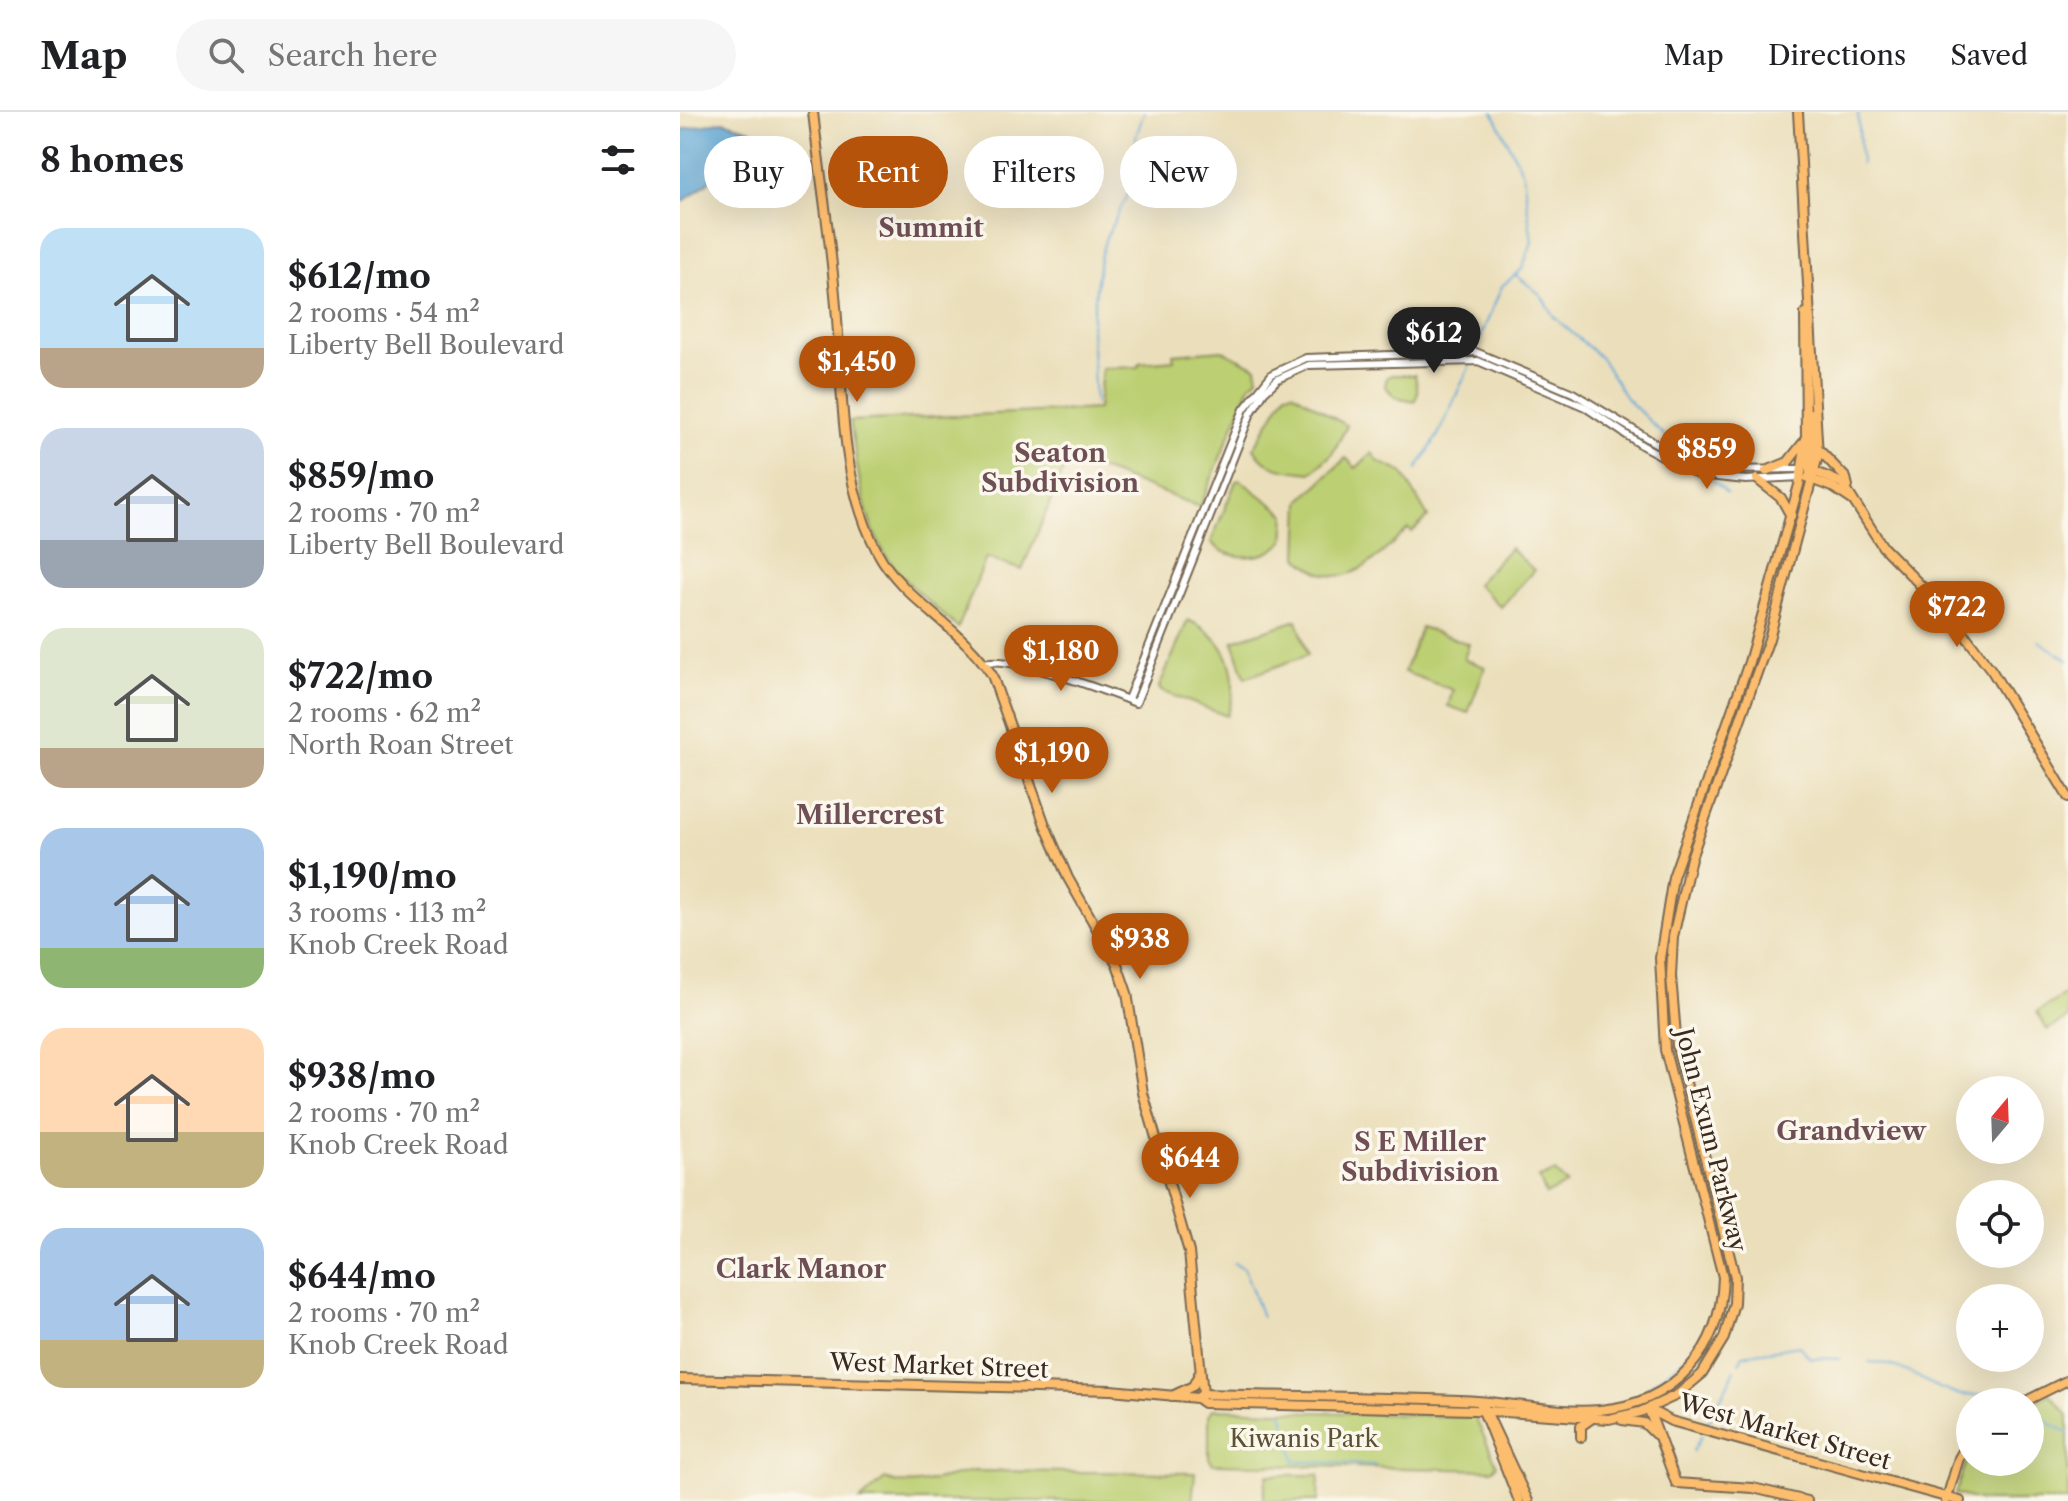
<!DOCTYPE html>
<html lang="en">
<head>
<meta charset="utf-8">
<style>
  body { margin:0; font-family:"Libre Caslon Text",serif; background:#f6f6f6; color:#202124; height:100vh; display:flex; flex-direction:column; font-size:30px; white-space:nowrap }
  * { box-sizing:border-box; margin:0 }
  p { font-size:26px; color:#757577 }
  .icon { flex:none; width:44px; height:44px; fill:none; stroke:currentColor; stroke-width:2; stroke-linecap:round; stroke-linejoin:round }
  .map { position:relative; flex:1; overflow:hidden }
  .drawer { display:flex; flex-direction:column; background:#fff; width:680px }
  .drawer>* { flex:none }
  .guide { position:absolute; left:24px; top:24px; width:760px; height:72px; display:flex; gap:16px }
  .needle { width:52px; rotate:19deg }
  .tools { position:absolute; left:1276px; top:964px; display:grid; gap:16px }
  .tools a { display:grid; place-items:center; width:88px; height:88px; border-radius:50%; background:#fff; box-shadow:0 8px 32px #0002; font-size:40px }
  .price { position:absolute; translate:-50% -68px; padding:0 18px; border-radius:28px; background:#b45309; color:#fff; font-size:26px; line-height:52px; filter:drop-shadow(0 2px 4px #0008) }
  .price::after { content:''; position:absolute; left:50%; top:48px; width:24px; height:18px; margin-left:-12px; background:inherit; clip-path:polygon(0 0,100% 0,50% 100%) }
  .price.current { background:#222; color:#fff }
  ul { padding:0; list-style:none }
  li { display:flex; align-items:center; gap:24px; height:200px; padding:0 40px }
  li span { display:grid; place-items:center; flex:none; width:224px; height:160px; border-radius:24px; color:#555 }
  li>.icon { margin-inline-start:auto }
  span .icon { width:96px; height:96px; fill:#fffc; stroke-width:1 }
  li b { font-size:34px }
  h2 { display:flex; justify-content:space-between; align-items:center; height:96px; padding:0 40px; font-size:34px }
  .tag { padding:0 28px; border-radius:36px; background:#fff; box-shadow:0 8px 32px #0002; font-size:28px; line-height:72px }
  .tag.current { background:#b45309; color:#fff }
  header { display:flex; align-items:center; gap:48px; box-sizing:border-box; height:112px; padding:0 40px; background:#fff; border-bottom:2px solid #e0e0e0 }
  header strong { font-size:38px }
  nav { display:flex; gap:44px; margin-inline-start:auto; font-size:28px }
  .search { width:560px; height:72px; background:#f6f6f6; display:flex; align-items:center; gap:20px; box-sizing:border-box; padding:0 28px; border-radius:44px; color:#757577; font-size:30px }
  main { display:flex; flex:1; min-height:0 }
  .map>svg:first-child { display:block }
</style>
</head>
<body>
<header>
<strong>Map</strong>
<div class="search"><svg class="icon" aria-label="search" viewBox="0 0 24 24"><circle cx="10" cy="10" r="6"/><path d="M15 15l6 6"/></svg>Search here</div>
<nav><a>Map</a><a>Directions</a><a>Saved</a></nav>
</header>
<main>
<section class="drawer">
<h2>8 homes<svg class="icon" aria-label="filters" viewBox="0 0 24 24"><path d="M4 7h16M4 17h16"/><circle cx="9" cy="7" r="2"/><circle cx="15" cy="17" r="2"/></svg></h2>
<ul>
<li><span style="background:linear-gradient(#bfe0f5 75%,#b9a48a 0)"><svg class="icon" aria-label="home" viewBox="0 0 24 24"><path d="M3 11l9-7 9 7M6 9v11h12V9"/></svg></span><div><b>$612/mo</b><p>2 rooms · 54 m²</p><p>Liberty Bell Boulevard</p></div></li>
<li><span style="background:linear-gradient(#c9d6e8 70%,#9aa5b1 0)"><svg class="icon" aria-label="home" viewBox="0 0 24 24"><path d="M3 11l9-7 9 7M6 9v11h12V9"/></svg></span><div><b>$859/mo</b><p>2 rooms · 70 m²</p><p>Liberty Bell Boulevard</p></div></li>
<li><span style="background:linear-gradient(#dfe7d0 75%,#b9a48a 0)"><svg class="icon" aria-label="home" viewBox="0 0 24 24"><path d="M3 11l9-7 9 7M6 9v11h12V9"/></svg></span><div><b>$722/mo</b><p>2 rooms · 62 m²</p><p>North Roan Street</p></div></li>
<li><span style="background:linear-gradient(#a9c7e8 75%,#8fb573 0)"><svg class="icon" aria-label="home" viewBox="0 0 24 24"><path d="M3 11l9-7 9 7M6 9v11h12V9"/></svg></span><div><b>$1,190/mo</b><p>3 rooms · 113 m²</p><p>Knob Creek Road</p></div></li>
<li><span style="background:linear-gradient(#ffd9b3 65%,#c2b280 0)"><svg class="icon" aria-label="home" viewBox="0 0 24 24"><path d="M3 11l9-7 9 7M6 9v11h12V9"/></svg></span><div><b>$938/mo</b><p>2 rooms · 70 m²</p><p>Knob Creek Road</p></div></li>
<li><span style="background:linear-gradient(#a9c7e8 70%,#c2b280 0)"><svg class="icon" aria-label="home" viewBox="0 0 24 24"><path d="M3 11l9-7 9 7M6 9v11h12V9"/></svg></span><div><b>$644/mo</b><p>2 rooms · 70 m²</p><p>Knob Creek Road</p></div></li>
</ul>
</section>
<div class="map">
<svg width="1388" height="1389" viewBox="0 0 1388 1389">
  <rect width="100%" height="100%" fill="#fbf7ec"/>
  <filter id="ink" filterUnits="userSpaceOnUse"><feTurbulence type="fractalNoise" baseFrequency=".0125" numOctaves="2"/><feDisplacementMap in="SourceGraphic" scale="16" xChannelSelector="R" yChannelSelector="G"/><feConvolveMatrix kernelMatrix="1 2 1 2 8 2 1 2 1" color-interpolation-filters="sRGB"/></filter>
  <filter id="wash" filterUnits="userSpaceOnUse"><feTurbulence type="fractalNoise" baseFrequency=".006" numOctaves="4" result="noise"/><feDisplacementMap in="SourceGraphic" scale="32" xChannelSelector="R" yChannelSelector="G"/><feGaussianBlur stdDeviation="1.8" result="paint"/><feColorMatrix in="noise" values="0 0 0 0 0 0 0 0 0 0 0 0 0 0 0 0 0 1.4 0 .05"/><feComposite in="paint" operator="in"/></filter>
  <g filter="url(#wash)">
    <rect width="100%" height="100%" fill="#ebdfbb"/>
    <!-- green -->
    <g fill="#bccf72" stroke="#7c7c48" stroke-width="2">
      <path d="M542 238 576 255 578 266 570 273 520 395 389 345 342 458 306 446 278 516C257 497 233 478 215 456 181 415 179 358 170 309L418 297 422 256 458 255 459 251 494 248 493 242Z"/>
      <polygon points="712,263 735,263 738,281 735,289 715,285 705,274 707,265"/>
      <path d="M613 280 667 314 652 342 631 361C608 358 587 359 574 336L606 281Z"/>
      <path d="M692 341 699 350 722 360 748 405 732 420 728 417C694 448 662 488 618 445L620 389 666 346 676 356Z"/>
      <path d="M560 368 606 403 604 429C585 449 549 450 531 430L556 369Z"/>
      <polygon points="830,436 854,458 821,495 796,472"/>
      <path d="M508 508C549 526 562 564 547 604L481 579 479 575Z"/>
      <polygon points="617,508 628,543 565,566 553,529"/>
      <polygon points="741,515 789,532 784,547 805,555 788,601 768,594 773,578 724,560"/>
      <polygon points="1386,882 1388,906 1367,918 1357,900"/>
      <polygon points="875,1060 887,1072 866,1083 859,1066"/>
      <polygon points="1370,1282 1388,1303 1388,1389 1302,1389 1275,1382 1290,1338 1290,1350 1350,1350 1350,1292"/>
      <polygon points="533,1297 795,1305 817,1353 812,1358 533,1352 529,1346 529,1303"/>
      <path d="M294 1359 515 1361 512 1389H180L205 1367C231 1379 267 1364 294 1359Z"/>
      <polygon points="587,1363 639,1363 638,1389 583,1389"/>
    </g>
    <!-- water -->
    <polygon fill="#60a7d6" stroke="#4e687a" stroke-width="2" points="44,9 73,19 76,29 59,48 51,64 31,68 0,92 0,18"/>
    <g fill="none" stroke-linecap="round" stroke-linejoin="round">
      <!-- stream -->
      <g stroke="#60a7d6" stroke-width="2">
        <polyline points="1178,0 1181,52"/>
        <polyline points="836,163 861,183 874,205 921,246 946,286 1007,346"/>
        <polyline points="795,238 822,174 842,157 852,130 843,61 813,0"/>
        <polyline points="415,292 411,216 420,146 426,125 454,70 456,25 464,0"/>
        <polyline points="737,357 758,323 791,251"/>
        <polyline points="1030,366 1047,381"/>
        <polyline points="1359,529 1388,548"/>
        <polyline points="554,1151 564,1156 582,1205"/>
        <path d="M1189 1250C1227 1251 1243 1273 1276 1282 1299 1288 1306 1274 1337 1287"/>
        <polyline points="1059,1251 1063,1243 1119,1234 1130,1246 1160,1247"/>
        <path d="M966 1277C981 1263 997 1255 1012 1240"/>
        <polyline points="1350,1296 1362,1307 1388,1321"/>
        <polyline points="602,1301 615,1349 695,1353"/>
        <polyline points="1025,1317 1055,1258"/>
        <polyline points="1013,1339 1022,1323"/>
      </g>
    </g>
  </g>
  <g filter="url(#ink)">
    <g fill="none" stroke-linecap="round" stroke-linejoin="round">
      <defs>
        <g id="minor">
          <path d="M304 551C329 542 428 580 456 591L571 301 584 280 598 267 629 253 798 249 905 295 963 334 1018 363 1066 368 1120 365"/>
          <polyline points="448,587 564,297 592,262 626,246 796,240 893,281 1003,348 1032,358 1122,357"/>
        </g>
        <g id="major">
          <path d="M133 0C140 65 151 129 156 194 163 274 158 364 197 439 223 489 282 515 312 563L365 713 388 766 437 852 447 881 463 981 509 1140 523 1282"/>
          <polyline points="1130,301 1130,362"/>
          <polyline points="1140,339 1166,366 1168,374"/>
          <polyline points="1131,358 1162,371 1203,435 1270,503 1312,559 1388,685"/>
          <polyline points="1086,359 1108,350 1123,331"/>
          <polyline points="1128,366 1154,376 1172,388"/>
          <polyline points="1077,367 1101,386 1111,404"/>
          <polyline points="0,1267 431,1278 517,1286 524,1291 794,1298 929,1307 960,1300 997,1283 1022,1262 1044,1226 1054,1191 1055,1165 997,935 991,864 993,825 1011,746 1089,527 1138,344 1118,0"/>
          <polyline points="492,1284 513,1274 519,1262"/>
          <path d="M517 1286 523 1282C609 1284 695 1285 780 1288 826 1289 874 1302 920 1298 994 1291 1041 1239 1043 1165L985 938 980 846 993 765 1069 550 1119 373 1126 331 1125 201"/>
          <polyline points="1344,1290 1388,1268"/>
          <polyline points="801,1294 839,1389"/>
          <polyline points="805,1297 848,1389"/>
          <polyline points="968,1297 991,1309 1280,1389"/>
          <polyline points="969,1298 996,1371 1073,1376 1127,1389"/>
          <polyline points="942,1308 964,1311 975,1322"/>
          <polyline points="901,1325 901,1314 911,1307"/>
          <polyline points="1266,1389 1279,1346 1290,1327"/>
        </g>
      </defs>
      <!-- minor casing -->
      <use href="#minor" stroke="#796955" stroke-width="10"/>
      <!-- major casing -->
      <use href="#major" stroke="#796955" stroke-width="12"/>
      <!-- minor -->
      <use href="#minor" stroke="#fff" stroke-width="6"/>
      <!-- major -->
      <use href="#major" stroke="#fcbd6e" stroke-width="8"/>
    </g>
  </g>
  <g text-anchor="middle" stroke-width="7" stroke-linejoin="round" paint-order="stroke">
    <!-- street labels -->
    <g font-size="24" fill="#3b2a1e" stroke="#fbf7ec">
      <text transform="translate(1031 1028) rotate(76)" y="8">John Exum Parkway</text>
      <text transform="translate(259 1254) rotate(2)" y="8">West Market Street</text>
      <text transform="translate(1105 1320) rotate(16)" y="8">West Market Street</text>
    </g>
    <!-- park labels -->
    <g font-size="24" fill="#5b5333" stroke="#fbf7ec">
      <text x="624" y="1335">Kiwanis Park</text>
    </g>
    <!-- neighbourhood labels -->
    <g font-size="26" font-weight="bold" fill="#6f4f56" stroke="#fbf7ec">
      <text x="251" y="125">Summit</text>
      <text x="380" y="350">Seaton<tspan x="380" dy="30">Subdivision</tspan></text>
      <text x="190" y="712">Millercrest</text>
      <text x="1171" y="1028">Grandview</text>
      <text x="740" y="1039">S E Miller<tspan x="740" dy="30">Subdivision</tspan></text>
      <text x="121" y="1166">Clark Manor</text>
    </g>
  </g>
</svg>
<div class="tools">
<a><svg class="needle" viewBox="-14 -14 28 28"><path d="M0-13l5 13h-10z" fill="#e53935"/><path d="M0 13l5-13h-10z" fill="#757577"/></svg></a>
<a><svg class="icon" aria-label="locate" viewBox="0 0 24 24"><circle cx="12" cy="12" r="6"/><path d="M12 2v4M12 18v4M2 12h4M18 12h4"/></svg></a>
<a>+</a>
<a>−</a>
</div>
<b class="price current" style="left:754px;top:263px">$612</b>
<b class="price" style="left:177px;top:292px">$1,450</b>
<b class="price" style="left:1027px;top:379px">$859</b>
<b class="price" style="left:1277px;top:537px">$722</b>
<b class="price" style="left:381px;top:581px">$1,180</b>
<b class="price" style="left:372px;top:683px">$1,190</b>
<b class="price" style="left:460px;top:869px">$938</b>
<b class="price" style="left:510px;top:1088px">$644</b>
<div class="guide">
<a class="tag">Buy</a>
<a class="tag current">Rent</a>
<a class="tag">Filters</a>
<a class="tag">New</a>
</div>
</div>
</main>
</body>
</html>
